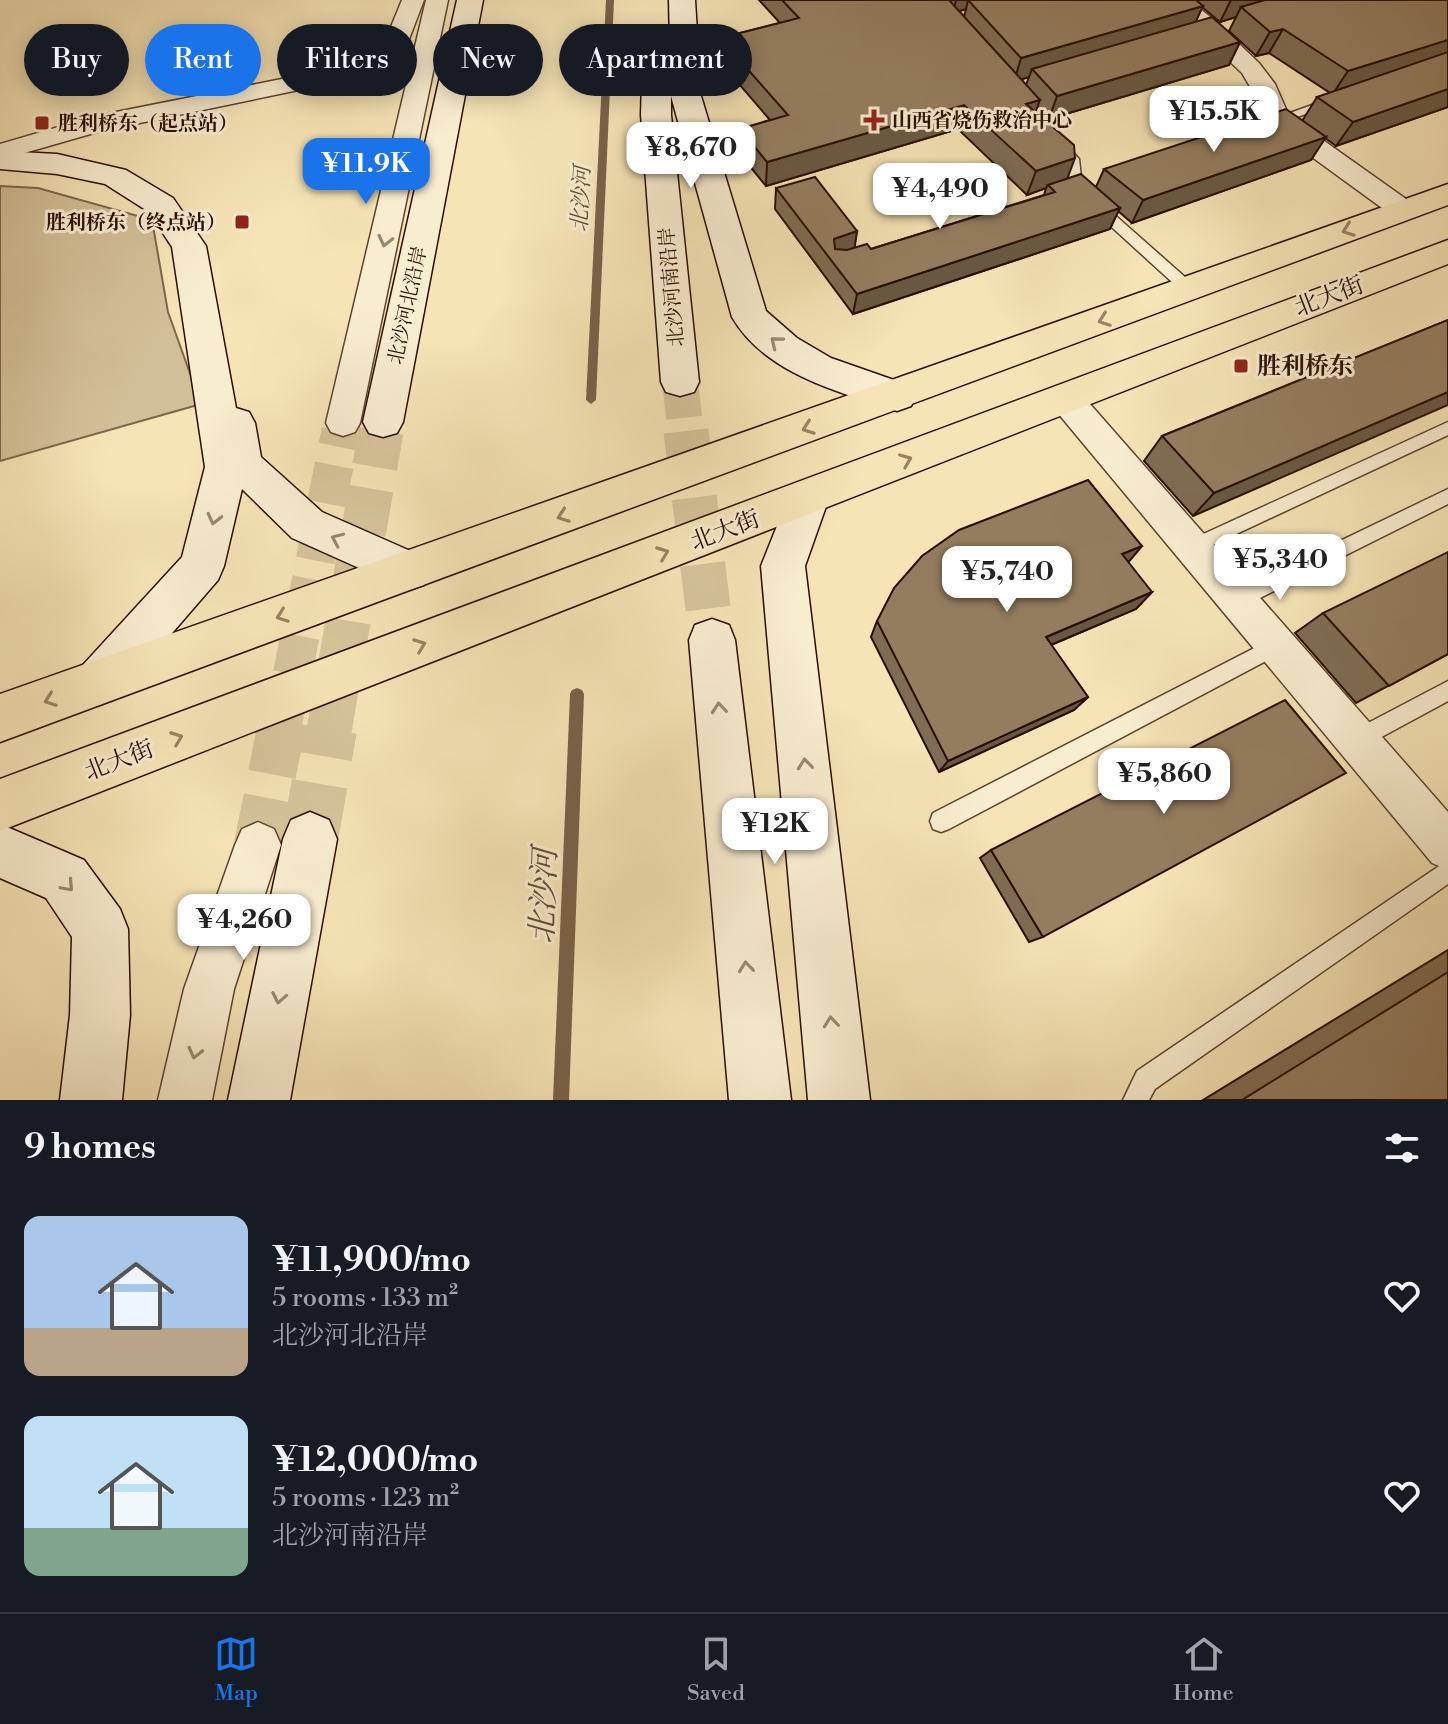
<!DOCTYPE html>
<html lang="en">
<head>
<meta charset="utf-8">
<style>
  body { margin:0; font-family:"Libre Bodoni","Noto Serif SC",serif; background:#20242c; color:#f1f3f6; height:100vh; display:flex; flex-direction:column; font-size:30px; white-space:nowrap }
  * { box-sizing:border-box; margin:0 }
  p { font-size:26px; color:#9ea1a6 }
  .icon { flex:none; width:44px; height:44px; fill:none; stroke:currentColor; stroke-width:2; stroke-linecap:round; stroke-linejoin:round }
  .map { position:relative; height:1100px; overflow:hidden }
  .panel { display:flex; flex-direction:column; background:#171b24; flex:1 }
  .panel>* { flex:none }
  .guide { position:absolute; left:24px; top:24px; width:800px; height:72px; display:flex; gap:16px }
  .price { position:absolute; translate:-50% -68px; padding:0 18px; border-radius:16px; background:#fff; color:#222; font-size:26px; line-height:52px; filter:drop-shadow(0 2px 4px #0008) }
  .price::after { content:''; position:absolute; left:50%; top:48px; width:24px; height:18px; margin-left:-12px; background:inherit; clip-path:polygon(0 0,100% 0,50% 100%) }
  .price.active { background:#1a73e8; color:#fff }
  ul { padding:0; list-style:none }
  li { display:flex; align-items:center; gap:24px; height:200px; padding:0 24px }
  li span { display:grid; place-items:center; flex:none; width:224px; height:160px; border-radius:16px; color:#555 }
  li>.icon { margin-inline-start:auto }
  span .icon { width:96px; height:96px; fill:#fffc; stroke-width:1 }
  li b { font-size:34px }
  h2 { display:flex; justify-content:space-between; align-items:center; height:96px; padding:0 24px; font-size:34px }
  .chip { padding:0 28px; border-radius:36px; background:#171b24; box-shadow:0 4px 20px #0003; font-size:28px; line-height:72px }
  .chip.active { background:#1a73e8; color:#fff }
  .dock { display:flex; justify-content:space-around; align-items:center; height:112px; border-top:2px solid #363941; background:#171b24; font-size:22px; color:#9ea1a6 }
  .dock a { display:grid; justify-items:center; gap:4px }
  .dock .active { color:#1a73e8 }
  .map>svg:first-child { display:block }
</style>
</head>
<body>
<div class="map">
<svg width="1448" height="1100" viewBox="0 0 1448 1100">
  <rect width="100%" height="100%" fill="#f6e4b6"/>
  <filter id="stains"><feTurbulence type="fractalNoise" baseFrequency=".0025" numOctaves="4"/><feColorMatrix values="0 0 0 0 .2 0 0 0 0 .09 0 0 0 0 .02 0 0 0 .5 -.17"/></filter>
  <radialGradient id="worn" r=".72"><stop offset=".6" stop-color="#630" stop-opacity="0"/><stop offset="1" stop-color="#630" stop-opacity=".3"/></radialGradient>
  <!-- green -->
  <polygon fill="#d3bf97" stroke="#7e664c" stroke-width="2" points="0,186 38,188 152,220 168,312 201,404 0,461"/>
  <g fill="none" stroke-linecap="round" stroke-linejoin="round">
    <!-- stream -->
    <g fill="#7a6248" fill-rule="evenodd">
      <polygon points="606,0 614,0 596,400 591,404 586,400"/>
      <polygon points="577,688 582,690 584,694 569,1100 553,1100 570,694 572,690"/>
    </g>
    <!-- street-tunnel-far2 -->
    <polyline stroke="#d7c49b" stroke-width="31" stroke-dasharray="31 16" stroke-linecap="butt" points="341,433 343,423"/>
    <!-- street-tunnel-far1 -->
    <polyline stroke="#d7c49b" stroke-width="39" stroke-dasharray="39 19" stroke-linecap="butt" points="281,731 341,431"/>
    <!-- street-tunnel -->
    <polyline stroke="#d7c49b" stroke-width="48" stroke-dasharray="48 24" stroke-linecap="butt" points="258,845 281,729"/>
    <!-- secondary-tunnel-far2 -->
    <g stroke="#d7c49b" stroke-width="36" stroke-dasharray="36 18" stroke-linecap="butt">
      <polyline points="680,382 686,433"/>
      <polyline points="381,433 383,422"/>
    </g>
    <!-- secondary-tunnel-far1 -->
    <g stroke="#d7c49b" stroke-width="45" stroke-dasharray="45 22" stroke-linecap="butt">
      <polyline points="686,431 712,640"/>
      <polyline points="329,731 381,431"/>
    </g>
    <!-- secondary-tunnel -->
    <polyline stroke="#d7c49b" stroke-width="56" stroke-dasharray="56 28" stroke-linecap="butt" points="310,839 329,729"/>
    <defs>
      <g id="lane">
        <polygon points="1326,100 1336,103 1275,125 1265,122"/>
        <polygon points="1055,141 1063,141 1079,159 1082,186 1194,285 1194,293 1184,293 1071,190 1067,160 1053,144"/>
        <polygon points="1448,422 1448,435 1198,552 1186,552 1183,547 1186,542"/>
        <polygon points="1448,489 1448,504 1244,606 1237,608 1230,606 1228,600 1230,594"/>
        <polygon points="1276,637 1283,640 1286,646 1283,652 949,829 941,832 933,829 930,821 933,813"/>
        <polygon points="1448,681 1448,701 1363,747 1356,750 1349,747 1346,740 1349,733"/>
        <polygon points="1448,860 1448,884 1155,1089 1149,1100 1123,1100 1137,1071"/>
      </g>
      <g id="street">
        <polygon points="402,0 424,0 403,55 399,60 352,79 101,131 0,160 0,144 96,116 337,68 381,51"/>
        <polygon points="426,0 448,0 360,423 355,432 343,436 331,432 326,423"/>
        <polygon points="1164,0 1189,0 1214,20 1259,63 1275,84 1289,116 1413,204 1417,210 1413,216 1403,219 1393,216 1268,125 1259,102 1242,73"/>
        <polygon points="1064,384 1076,388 1448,812 1448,870 1432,863 1052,406 1047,397 1052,388"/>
        <polygon points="258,822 274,829 281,845 234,989 212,1100 158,1100 184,989 235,845 242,829"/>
      </g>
      <g id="secondary">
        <polygon points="457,0 483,0 403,422 397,433 383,437 369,433 363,422"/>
        <path d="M669 0H695L701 96 766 311 797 338 831 358 911 386 916 396 911 406 897 411C839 392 765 374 732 317L671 96V68V115L699 382 694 392 680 396 666 392 661 382 641 115 643 46 647 40 657 38 667 40 670 45Z"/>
        <polygon points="0,151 57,154 126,170 173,198 206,246 236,408 249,412 255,423 261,457 322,512 424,557 430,571 424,585 408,590 292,538 242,489 224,566 218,580 116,698 99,705 82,698 75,682 82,666 182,557 205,467 172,247 149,212 105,184 57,174 0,169"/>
        <polygon points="808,481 823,486 829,498 805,566 870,1100 808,1100 761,566 793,486"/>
        <polygon points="712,619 729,625 735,640 791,1100 729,1100 689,640 695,625"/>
        <polygon points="310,812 329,820 337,839 290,1100 228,1100 283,839 291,820"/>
        <polygon points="0,824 84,860 120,909 128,929 130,1015 122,1100 60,1100 70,1015 72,937 46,898 0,878"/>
      </g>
      <g id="primary">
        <polygon points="1448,184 1448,205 0,742 0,694"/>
        <polygon points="1448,240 1448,264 0,831 0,779"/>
      </g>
    </defs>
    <!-- lane casing -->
    <use href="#lane" stroke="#5c432e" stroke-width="3"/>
    <!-- street casing -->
    <use href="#street" stroke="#5c432e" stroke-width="3"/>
    <!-- secondary casing -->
    <use href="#secondary" stroke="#290d00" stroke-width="3"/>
    <!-- primary casing -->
    <use href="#primary" stroke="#290d00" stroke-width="3"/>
    <!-- lane -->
    <use href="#lane" fill="#f9edd0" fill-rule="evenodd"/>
    <!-- street -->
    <use href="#street" fill="#f9edd0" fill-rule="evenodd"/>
    <!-- secondary -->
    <use href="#secondary" fill="#f9edd0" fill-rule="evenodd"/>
    <!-- primary -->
    <use href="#primary" fill="#f6e4b6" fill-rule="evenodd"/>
  </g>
  <!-- wall -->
  <g fill="#7f6c52" stroke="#290d00" stroke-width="2" fill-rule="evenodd">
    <path d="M759 0H1448V107L1336 146 1325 138 1311 160 1132 223 1118 211 1110 229 853 314 775 209 776 188 857 231 854 248 871 249 1044 195 1046 188 1027 195 958 129 766 186 739 153 740 129 770 120 720 62V38L780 23ZM1202 7 1220 22 1236 17 1229 31 1256 56 1269 53 1330 93 1317 97 1302 121 1104 169 1096 187 1067 179 1036 111 1037 106 1049 119 1229 65 1240 42 1195 22ZM966 9 964 17 959 11ZM1029 77 1026 85 1021 79Z"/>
    <polygon points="1448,320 1193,516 1144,461 1162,436"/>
    <polygon points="1152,592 1136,609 1051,645 1088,697 1074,710 939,772 871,637 877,621"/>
    <polygon points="1323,613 1448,654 1356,703 1295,633"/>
    <polygon points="991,850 1043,937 1029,942 980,858"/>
    <polygon points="1448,950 1448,1100 1203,1100"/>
  </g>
  <!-- shaded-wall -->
  <g fill="#685842" stroke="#290d00" stroke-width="2">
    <polygon points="956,0 968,0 966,9 953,13"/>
    <polygon points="1231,0 1294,0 1241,7 1236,17 1220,22"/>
    <polygon points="1203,6 1192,30 1032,69 1029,77 1014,82 1021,58"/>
    <polygon points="1283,29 1269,53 1256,56 1270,32"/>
    <polygon points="1448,40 1448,58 1332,95 1348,71"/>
    <polygon points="1240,42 1229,65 1049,119 1057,96"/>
    <polygon points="1448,89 1448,107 1336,146 1353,122"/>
    <polygon points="1040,100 1031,124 1026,104"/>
    <polygon points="964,105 958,129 766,186 767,162"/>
    <polygon points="1326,137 1311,160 1132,223 1143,200"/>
    <polygon points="1075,158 1066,182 1048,185 1046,188 1027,195 1036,171"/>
    <polygon points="1120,208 1110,229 853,314 857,294"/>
    <polygon points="857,231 854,252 832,260 834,239"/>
    <polygon points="1448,392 1448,405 1193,516 1214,493"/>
    <polygon points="1142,546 1127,564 1122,554"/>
    <polygon points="1152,592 1136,609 1034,652 1046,637"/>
    <polygon points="1088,697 1074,710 939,772 948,761"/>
  </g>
  <!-- building -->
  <g fill="#947d5f" stroke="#290d00" stroke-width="2">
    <polygon points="782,0 949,0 1040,100 1026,104 1074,145 1075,158 1036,171 964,105 767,162 740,129 788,115 720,38 799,18"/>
    <polygon points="968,0 1196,0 1203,6 1021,58"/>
    <polygon points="1265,0 1448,0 1448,40 1348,71 1283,29 1270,32 1241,7"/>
    <polygon points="1212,17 1240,42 1057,96 1032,69"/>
    <polygon points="1448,52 1448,89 1353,122 1317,97"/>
    <polygon points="1286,109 1326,137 1143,200 1104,169"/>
    <polygon points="1081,174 1120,208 857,294 776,188 815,177 857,231 834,239 835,249 847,250 867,244 871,249 1055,192 1048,185"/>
    <polygon points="1448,320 1448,392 1214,493 1162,436"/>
    <polygon points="1088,480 1142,546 1122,554 1152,592 1046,637 1088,697 948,761 877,621 894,588 922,556 959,530"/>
    <polygon points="1448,552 1448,654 1389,686 1323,613"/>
    <polygon points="1285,700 1346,773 1043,937 991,850"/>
    <polygon points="1448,972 1448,1100 1242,1100"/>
  </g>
  <!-- one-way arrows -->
  <defs><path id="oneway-chevron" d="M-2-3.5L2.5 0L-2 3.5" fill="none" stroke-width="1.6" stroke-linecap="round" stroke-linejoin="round" transform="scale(2)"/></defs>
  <g stroke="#9a8364">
    <use href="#oneway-chevron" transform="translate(1348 230) rotate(160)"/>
    <use href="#oneway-chevron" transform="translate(1104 320) rotate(160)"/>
    <use href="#oneway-chevron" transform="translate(808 428) rotate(160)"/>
    <use href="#oneway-chevron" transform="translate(906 460) rotate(-22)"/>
    <use href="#oneway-chevron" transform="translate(563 516) rotate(160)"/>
    <use href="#oneway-chevron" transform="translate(663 553) rotate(-21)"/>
    <use href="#oneway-chevron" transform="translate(282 616) rotate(160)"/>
    <use href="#oneway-chevron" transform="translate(420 645) rotate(-21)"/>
    <use href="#oneway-chevron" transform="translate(50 700) rotate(160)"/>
    <use href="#oneway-chevron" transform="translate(177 738) rotate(-21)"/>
  </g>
  <g stroke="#9b8872">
    <use href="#oneway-chevron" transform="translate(385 241) rotate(103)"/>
    <use href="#oneway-chevron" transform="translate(776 342) rotate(-141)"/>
    <use href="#oneway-chevron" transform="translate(214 519) rotate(104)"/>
    <use href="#oneway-chevron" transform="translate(337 539) rotate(-156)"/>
    <use href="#oneway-chevron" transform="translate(719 708) rotate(-96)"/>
    <use href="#oneway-chevron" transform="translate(805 764) rotate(-96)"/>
    <use href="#oneway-chevron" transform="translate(68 886) rotate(48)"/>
    <use href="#oneway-chevron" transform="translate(746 967) rotate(-96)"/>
    <use href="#oneway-chevron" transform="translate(279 998) rotate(101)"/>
    <use href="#oneway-chevron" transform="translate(831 1022) rotate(-96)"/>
    <use href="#oneway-chevron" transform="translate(195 1053) rotate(103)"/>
  </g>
  <!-- markers -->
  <g fill="#8f2418" stroke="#f9edd0" stroke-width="3">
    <path d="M870 108h8v8h8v8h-8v8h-8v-8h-8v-8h8z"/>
    <rect x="34" y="115" width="16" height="16" rx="4"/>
    <rect x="234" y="214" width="16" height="16" rx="4"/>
    <rect x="1233" y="358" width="16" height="16" rx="4"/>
  </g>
  <g text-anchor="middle" stroke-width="6" stroke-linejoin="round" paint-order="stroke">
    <!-- far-poi labels -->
    <g font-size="20" font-weight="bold" fill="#290d00" stroke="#f9edd0" text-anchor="start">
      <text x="892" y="127">山西省烧伤救治中心</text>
      <text x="58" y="130">胜利桥东（起点站）</text>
      <text x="226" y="229" text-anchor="end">胜利桥东（终点站）</text>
    </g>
    <!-- far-street labels -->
    <g font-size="20" fill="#290d00" stroke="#f9edd0">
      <text transform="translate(671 287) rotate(-95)" y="7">北沙河南沿岸</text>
      <text transform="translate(407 305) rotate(-78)" y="7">北沙河北沿岸</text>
    </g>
    <!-- far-water labels -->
    <g font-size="22" font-style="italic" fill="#664d36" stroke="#f9edd0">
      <text transform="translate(580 199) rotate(-87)" y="8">北沙河</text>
    </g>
    <!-- street labels -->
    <g font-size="24" fill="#290d00" stroke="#f9edd0">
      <text transform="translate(1329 296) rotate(-21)" y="8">北大街</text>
      <text transform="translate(725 530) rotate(-21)" y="8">北大街</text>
      <text transform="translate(119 760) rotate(-21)" y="8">北大街</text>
    </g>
    <!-- poi labels -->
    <g font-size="24" font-weight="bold" fill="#290d00" stroke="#f9edd0" text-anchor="start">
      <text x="1257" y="374">胜利桥东</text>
    </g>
    <!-- near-water labels -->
    <g font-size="32" font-style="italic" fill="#664d36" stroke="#f9edd0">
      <text transform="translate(543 896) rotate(-88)" y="11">北沙河</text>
    </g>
  </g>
  <rect width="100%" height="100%" filter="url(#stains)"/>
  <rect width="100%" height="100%" fill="url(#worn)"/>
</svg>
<b class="price" style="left:1214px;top:154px">¥15.5K</b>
<b class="price" style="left:691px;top:190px">¥8,670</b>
<b class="price active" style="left:366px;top:206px">¥11.9K</b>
<b class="price" style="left:940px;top:231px">¥4,490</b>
<b class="price" style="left:1280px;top:602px">¥5,340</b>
<b class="price" style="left:1007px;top:614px">¥5,740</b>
<b class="price" style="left:1164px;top:816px">¥5,860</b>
<b class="price" style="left:775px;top:866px">¥12K</b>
<b class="price" style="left:244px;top:962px">¥4,260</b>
<div class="guide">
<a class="chip">Buy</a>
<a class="chip active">Rent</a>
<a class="chip">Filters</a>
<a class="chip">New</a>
<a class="chip">Apartment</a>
</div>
</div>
<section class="panel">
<h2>9 homes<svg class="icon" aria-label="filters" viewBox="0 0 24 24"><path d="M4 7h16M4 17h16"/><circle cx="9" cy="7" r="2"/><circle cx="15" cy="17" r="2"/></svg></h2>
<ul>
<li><span style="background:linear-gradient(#a9c7e8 70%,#b9a48a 0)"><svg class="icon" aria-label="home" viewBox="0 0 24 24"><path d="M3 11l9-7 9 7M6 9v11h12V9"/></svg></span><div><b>¥11,900/mo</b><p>5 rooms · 133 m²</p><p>北沙河北沿岸</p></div><svg class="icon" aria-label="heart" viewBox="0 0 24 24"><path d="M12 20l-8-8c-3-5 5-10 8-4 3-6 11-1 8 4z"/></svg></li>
<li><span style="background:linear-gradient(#bfe0f5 70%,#7fa58c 0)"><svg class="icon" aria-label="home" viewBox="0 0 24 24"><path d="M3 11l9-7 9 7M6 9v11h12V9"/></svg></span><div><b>¥12,000/mo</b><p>5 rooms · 123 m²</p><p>北沙河南沿岸</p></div><svg class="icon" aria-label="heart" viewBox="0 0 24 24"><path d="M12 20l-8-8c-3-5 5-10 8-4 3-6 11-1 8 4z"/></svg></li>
</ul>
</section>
<nav class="dock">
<a class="active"><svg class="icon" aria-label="map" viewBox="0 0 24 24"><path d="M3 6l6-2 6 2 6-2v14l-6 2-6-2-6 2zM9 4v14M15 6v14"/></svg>Map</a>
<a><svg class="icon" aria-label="saved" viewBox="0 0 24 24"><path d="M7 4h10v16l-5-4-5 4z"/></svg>Saved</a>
<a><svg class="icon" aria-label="home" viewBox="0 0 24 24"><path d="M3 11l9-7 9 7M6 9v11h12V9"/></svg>Home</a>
</nav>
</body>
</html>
